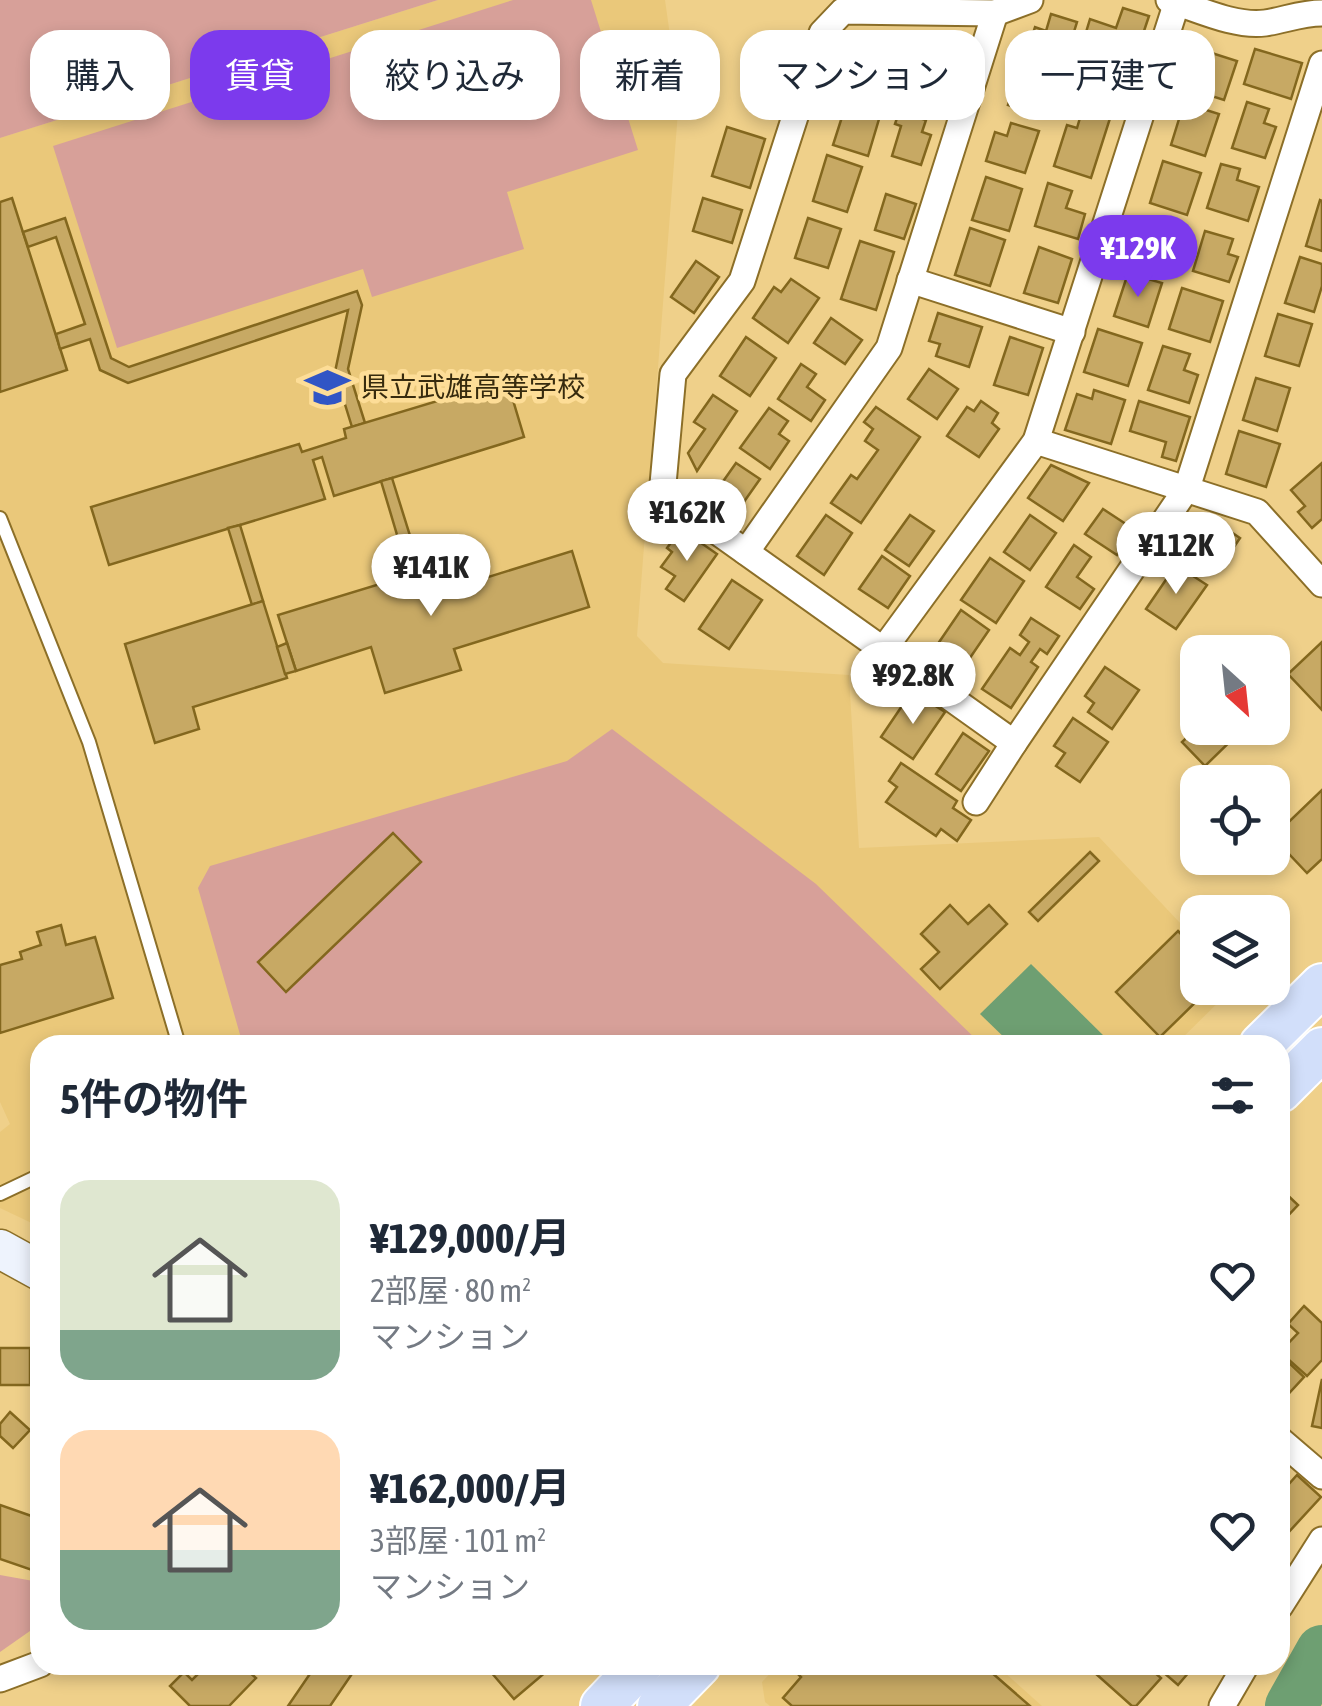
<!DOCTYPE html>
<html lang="ja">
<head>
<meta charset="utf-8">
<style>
  body { margin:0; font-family:"Asap Condensed","Noto Sans JP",sans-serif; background:#f6f6f7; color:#1f2937; height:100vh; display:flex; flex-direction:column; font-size:38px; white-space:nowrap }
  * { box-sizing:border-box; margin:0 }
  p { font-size:32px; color:#747a83 }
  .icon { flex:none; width:55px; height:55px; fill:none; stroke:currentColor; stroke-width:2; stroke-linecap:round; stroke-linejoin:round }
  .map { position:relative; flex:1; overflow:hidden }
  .details { position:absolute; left:30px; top:1035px; width:1260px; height:640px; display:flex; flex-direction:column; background:#fff; border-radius:30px; box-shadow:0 5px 15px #0003 }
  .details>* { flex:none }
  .banner { position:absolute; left:30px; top:30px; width:1262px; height:90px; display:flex; gap:20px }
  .needle { width:65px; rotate:153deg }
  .fabs { position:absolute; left:1180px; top:635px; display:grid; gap:20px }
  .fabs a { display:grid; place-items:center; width:110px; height:110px; border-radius:20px; background:#fff; box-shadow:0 5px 15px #0003; font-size:50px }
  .price { position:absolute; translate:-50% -85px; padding:0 22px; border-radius:35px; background:#fff; color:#222; font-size:32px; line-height:65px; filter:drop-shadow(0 2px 5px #0008) }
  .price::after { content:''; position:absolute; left:50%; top:60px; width:30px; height:22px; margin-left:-15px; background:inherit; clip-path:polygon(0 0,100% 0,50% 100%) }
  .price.active { background:#7c3aed; color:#fff }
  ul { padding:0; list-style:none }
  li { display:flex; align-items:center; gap:30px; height:250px; padding:0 30px }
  li span { display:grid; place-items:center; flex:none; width:280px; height:200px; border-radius:30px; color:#555 }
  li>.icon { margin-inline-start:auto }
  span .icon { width:120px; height:120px; fill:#fffc; stroke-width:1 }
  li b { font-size:42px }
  h2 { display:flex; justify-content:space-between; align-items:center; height:120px; padding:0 30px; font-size:42px }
  .pill { padding:0 35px; border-radius:30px; background:#fff; box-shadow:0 5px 15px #0003; font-size:35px; line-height:90px }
  .pill.active { background:#7c3aed; color:#fff }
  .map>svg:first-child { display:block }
</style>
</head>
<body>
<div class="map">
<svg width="1322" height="1706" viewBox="0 0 1322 1706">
  <rect width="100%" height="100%" fill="#efd08a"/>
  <!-- built -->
  <g fill="#eac87a">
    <polygon points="438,0 665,0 679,99 637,636 663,663 849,675 859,848 1099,837 1197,941 1198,988 1233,988 1175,1045 40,1045 40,1227 0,1208 0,1132 10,1124 0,1102 0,138"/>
    <polygon points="778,1665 996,1665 1042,1706 770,1706 765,1702 762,1682"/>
  </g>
  <!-- green -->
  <g fill="#d7a099">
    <polygon points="0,0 438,0 0,138"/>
    <polygon points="513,0 591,0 638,150 507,192 524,249 372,297 363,269 117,348 53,146"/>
    <polygon points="612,729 816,884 982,1045 243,1045 198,888 210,866 567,761"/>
    <polygon points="0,1575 39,1582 40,1624 0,1652"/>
  </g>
  <!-- water -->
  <polygon fill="#6e9f72" points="1031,964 1108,1040 1103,1045 1012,1045 980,1014"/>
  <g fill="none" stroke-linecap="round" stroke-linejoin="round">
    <!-- river -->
    <polyline stroke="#6e9f72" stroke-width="52" points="1291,1706 1322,1651"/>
  </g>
  <!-- building -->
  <g fill="#c7a964" stroke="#83671e" stroke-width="2.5">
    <polygon points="1123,8 1149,16 1136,55 1084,39 1090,19 1116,28"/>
    <polygon points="1051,14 1077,22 1063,67 1026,55 1035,27 1046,31"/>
    <polygon points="867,40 897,50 884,89 854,79"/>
    <polygon points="1196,48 1237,61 1224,100 1183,87"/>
    <polygon points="931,49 945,54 941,66 954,70 945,99 918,90"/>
    <polygon points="1255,49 1302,63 1291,99 1244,84"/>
    <polygon points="1020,69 1058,82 1047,118 1008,105"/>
    <polygon points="1072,75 1119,90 1091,178 1054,166 1067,125 1077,128 1082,111 1062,104"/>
    <polygon points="849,95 870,101 866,115 879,119 868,156 833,145"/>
    <polygon points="1247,102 1269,109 1264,123 1276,127 1265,158 1232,148"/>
    <polygon points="1184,103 1219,114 1205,156 1171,145"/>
    <polygon points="899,112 926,120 922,132 931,135 921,165 892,156 901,126 895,124"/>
    <polygon points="1011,123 1039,131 1025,173 986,161 995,132 1007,136"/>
    <polygon points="727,127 765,139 750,188 712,176"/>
    <polygon points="827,155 862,167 847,212 813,201"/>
    <polygon points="1163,161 1201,173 1187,215 1150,203"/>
    <polygon points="1221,164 1240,169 1237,180 1259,187 1248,221 1207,208"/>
    <polygon points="986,177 1022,189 1009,231 972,220"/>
    <polygon points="1048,183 1072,191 1066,208 1085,214 1078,239 1035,226"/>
    <polygon points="886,194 916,204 904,239 875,230"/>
    <polygon points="12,198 67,370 0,392 0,202"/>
    <polygon points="703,198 742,210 732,243 693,231"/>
    <polygon points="1320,200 1322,201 1322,251 1306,246"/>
    <polygon points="1146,217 1184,229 1170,272 1132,259"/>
    <polygon points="65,218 111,358 129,367 357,291 362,305 348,369 365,423 352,427 335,372 348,310 128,383 100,370 90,339 60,349 56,334 85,324 56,237 28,247 23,232"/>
    <polygon points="808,218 841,229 828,268 795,258"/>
    <polygon points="970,228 1005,240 990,286 955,275"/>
    <polygon points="1205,231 1233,239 1228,254 1238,257 1229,282 1193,271"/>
    <polygon points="860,241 894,252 876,310 841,299"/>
    <polygon points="1039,247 1072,259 1058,303 1024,293"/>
    <polygon points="1300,257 1322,264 1322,286 1314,312 1285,303"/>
    <polygon points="696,261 719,277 694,313 671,297"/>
    <polygon points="1128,273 1162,283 1148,327 1114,316"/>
    <polygon points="791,279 819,298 788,343 753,318 774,287 781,292"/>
    <polygon points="1182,288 1223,301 1210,342 1169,329"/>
    <polygon points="938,313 982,327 969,367 936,356 940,344 929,341"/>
    <polygon points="1278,314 1312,324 1299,366 1265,356"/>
    <polygon points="831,318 862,340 845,364 814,343"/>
    <polygon points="1098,329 1142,343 1128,386 1084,372"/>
    <polygon points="746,337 776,358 750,396 720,376"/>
    <polygon points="1010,337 1043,348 1028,395 994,385"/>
    <polygon points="1163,346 1190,354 1184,370 1198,375 1189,403 1148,390"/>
    <polygon points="801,364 816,374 807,387 825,400 811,421 778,399"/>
    <polygon points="929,369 958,389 937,419 908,399"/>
    <polygon points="1256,378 1290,388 1277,431 1243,420"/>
    <polygon points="507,380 524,437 334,496 322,457 313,460 325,499 109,565 91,507 299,444 302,452 346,438 344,429"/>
    <polygon points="1094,390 1125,400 1111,444 1065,430 1077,394 1092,399"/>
    <polygon points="713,395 737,411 697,471 688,453 705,429 694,422"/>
    <polygon points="981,401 998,413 992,423 999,429 979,457 947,436 967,407 974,411"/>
    <polygon points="1139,401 1190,417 1176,461 1162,457 1166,442 1130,431"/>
    <polygon points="876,407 920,437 861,523 831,503 851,475 857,479 878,450 865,441 873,429 864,422"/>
    <polygon points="769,408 788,421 779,434 789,441 770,469 740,448"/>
    <polygon points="1239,431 1280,444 1266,487 1226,474"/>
    <polygon points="736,463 760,479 734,516 710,500"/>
    <polygon points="1322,463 1322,519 1312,528 1298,512 1305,506 1291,490"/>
    <polygon points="1051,465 1089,483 1063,521 1028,498"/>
    <polygon points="392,478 421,571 409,575 381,481"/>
    <polygon points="1103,509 1135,530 1117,555 1085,534"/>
    <polygon points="826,515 852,533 824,575 797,556"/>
    <polygon points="910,515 934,531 909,566 885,550"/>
    <polygon points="1030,515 1056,533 1030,570 1004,552"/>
    <polygon points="1206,515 1240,538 1223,563 1189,540"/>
    <polygon points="240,525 263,601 252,605 228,528"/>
    <polygon points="681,529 717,554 684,601 666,589 675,576 661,567 672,552 667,548"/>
    <polygon points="1074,545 1091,557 1077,577 1094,589 1080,609 1046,587"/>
    <polygon points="572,551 589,607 454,649 461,670 385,693 371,647 296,671 278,615 429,569 437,593"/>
    <polygon points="882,556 910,576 888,608 859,589"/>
    <polygon points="990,558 1024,581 996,623 961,600"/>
    <polygon points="1176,565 1207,585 1176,629 1146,609"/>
    <polygon points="732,580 762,600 729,649 699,629"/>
    <polygon points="263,601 287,678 193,707 199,729 155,743 125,644"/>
    <polygon points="961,610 989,630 961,671 933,651"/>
    <polygon points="1031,618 1059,636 1047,654 1040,649 1031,662 1038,667 1011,708 982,689 1010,648 1020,655 1029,642 1020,635"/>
    <polygon points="1322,642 1322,710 1288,674"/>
    <polygon points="287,643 296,671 285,674 277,647"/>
    <polygon points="1105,667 1139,690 1112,729 1088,712 1094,703 1085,696"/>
    <polygon points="923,698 945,712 913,759 881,737 904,703 915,710"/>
    <polygon points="1073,718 1108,742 1080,782 1056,766 1065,753 1054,746"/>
    <polygon points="1198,727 1198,728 1244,728 1205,766 1182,742"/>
    <polygon points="963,733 989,751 961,791 936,774"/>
    <polygon points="901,763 957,801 953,808 971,820 957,841 941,829 936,836 886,802 897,787 889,781"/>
    <polygon points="1322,790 1322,859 1307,873 1273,837"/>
    <polygon points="393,833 421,862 286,992 258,962"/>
    <polygon points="1090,852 1099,861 1038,921 1029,912"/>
    <polygon points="950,905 968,924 989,905 1007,924 940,989 921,969 939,952 921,934"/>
    <polygon points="61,925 66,945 95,937 113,998 0,1033 0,965 22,959 20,952 41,945 37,932"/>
    <polygon points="1178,931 1198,951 1198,988 1210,988 1160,1037 1116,992"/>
    <polygon points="1280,1188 1298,1205 1280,1224"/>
    <polygon points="1304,1306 1322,1323 1322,1360 1307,1376 1280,1352 1298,1333 1288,1324"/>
    <rect x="0" y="1348" width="30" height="37"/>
    <polygon points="1284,1358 1304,1377 1280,1403 1280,1362"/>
    <polygon points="1322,1379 1322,1428 1312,1426"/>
    <polygon points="10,1412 30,1430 13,1448 0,1436 0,1424"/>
    <polygon points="1297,1475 1321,1497 1287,1534 1280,1527 1280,1494"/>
    <polygon points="0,1505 40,1519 40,1547 32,1570 0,1559"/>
    <polygon points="207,1665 251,1665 247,1670 256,1678 229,1706 190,1706 170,1686 184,1672 192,1680"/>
    <polygon points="316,1665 358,1665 330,1706 288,1706"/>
    <polygon points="497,1665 547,1665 547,1671 514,1699 490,1671"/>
    <polygon points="801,1665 983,1665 1030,1706 792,1706 783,1698 801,1677 795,1671"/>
    <polygon points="1086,1665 1146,1665 1161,1678 1136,1706 1132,1706"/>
    <polygon points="1155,1665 1195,1665 1178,1685"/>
  </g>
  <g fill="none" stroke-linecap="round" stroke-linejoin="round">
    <defs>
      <g id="service">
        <polyline points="0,518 89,742 179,1045"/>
        <polyline points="0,1194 40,1175"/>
      </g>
      <g id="minor">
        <polyline points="1030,0 995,13 843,11 822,33 742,281 673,374 663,484 670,498 1014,743 1187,488 1322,64"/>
        <path d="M1169 0C1198 9 1235 27 1265 23 1285 20 1301 13 1322 13"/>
        <polyline points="910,280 1072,332"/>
        <polyline points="1036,441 1257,512 1322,584"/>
        <polyline points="746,552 889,348 995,13"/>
        <polyline points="883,650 1036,441 1177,2"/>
        <polyline points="976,802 1014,743"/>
        <polyline points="1280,1440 1322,1476"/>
        <polyline points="1280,1606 1322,1540"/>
        <polyline points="0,1679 40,1664"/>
        <polyline points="1222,1706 1246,1665"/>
      </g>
      <polyline id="secondary" points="0,1249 40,1271"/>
      <g id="trunk">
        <polyline points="1261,1045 1322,985"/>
        <polyline points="1280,1091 1322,1049"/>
        <polyline points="602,1706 641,1665"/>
        <polyline points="659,1706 699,1665"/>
      </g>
    </defs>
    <!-- service casing -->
    <use href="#service" stroke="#8c6f28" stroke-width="16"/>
    <!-- minor casing -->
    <use href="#minor" stroke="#8c6f28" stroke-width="29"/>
    <!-- secondary casing -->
    <use href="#secondary" stroke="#8c6f28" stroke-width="41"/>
    <!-- trunk casing -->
    <use href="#trunk" stroke="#fff" stroke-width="46"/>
    <!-- path -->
    <polyline stroke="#ac945d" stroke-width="5" stroke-dasharray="10 5" stroke-linecap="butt" points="738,1665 747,1674"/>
    <!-- service -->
    <use href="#service" stroke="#fff" stroke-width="12"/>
    <!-- minor -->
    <use href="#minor" stroke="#fff" stroke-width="25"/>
    <!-- secondary -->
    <use href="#secondary" stroke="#eef3fd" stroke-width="38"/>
    <!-- trunk -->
    <use href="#trunk" stroke="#d2dffa" stroke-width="42"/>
  </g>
  <!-- icons -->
  <defs>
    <symbol id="school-bare" viewBox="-9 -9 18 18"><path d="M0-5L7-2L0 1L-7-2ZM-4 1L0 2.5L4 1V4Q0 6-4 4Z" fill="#3155c5" stroke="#fddd97" stroke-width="2.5" paint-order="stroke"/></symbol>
  </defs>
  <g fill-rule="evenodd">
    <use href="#school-bare" x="296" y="356" width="63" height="63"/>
  </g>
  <g text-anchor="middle" stroke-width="9" stroke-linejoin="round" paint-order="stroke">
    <!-- poi labels -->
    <g font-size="28" fill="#372b0e" stroke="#fddd97" text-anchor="start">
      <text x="361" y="397">県立武雄高等学校</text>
    </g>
  </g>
</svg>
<div class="fabs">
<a><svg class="needle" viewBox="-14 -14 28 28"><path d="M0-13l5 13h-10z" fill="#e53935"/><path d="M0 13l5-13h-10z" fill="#747a83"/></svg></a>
<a><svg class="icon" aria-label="locate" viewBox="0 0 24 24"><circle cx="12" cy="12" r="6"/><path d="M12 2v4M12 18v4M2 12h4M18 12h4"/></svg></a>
<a><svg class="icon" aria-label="layers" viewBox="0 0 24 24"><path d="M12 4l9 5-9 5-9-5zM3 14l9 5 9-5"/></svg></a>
</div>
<b class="price active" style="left:1138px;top:300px">¥129K</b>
<b class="price" style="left:687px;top:564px">¥162K</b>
<b class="price" style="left:1176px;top:597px">¥112K</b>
<b class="price" style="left:431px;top:619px">¥141K</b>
<b class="price" style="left:913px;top:727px">¥92.8K</b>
<div class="banner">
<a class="pill">購入</a>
<a class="pill active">賃貸</a>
<a class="pill">絞り込み</a>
<a class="pill">新着</a>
<a class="pill">マンション</a>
<a class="pill">一戸建て</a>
</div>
<section class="details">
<h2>5件の物件<svg class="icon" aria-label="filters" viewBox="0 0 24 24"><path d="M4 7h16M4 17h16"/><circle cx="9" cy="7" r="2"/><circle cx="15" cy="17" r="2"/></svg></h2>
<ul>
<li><span style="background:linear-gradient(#dfe7d0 75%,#7fa58c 0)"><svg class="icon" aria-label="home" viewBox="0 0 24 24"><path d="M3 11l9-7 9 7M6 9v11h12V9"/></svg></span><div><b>¥129,000/月</b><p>2部屋 · 80 m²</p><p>マンション</p></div><svg class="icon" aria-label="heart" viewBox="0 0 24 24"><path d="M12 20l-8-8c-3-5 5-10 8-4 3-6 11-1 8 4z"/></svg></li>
<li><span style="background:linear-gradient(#ffd9b3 60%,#7fa58c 0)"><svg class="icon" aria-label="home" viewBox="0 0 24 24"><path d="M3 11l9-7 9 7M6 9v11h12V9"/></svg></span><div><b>¥162,000/月</b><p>3部屋 · 101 m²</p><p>マンション</p></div><svg class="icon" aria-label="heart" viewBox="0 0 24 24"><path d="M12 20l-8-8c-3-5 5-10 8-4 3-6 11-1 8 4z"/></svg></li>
</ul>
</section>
</div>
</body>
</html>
